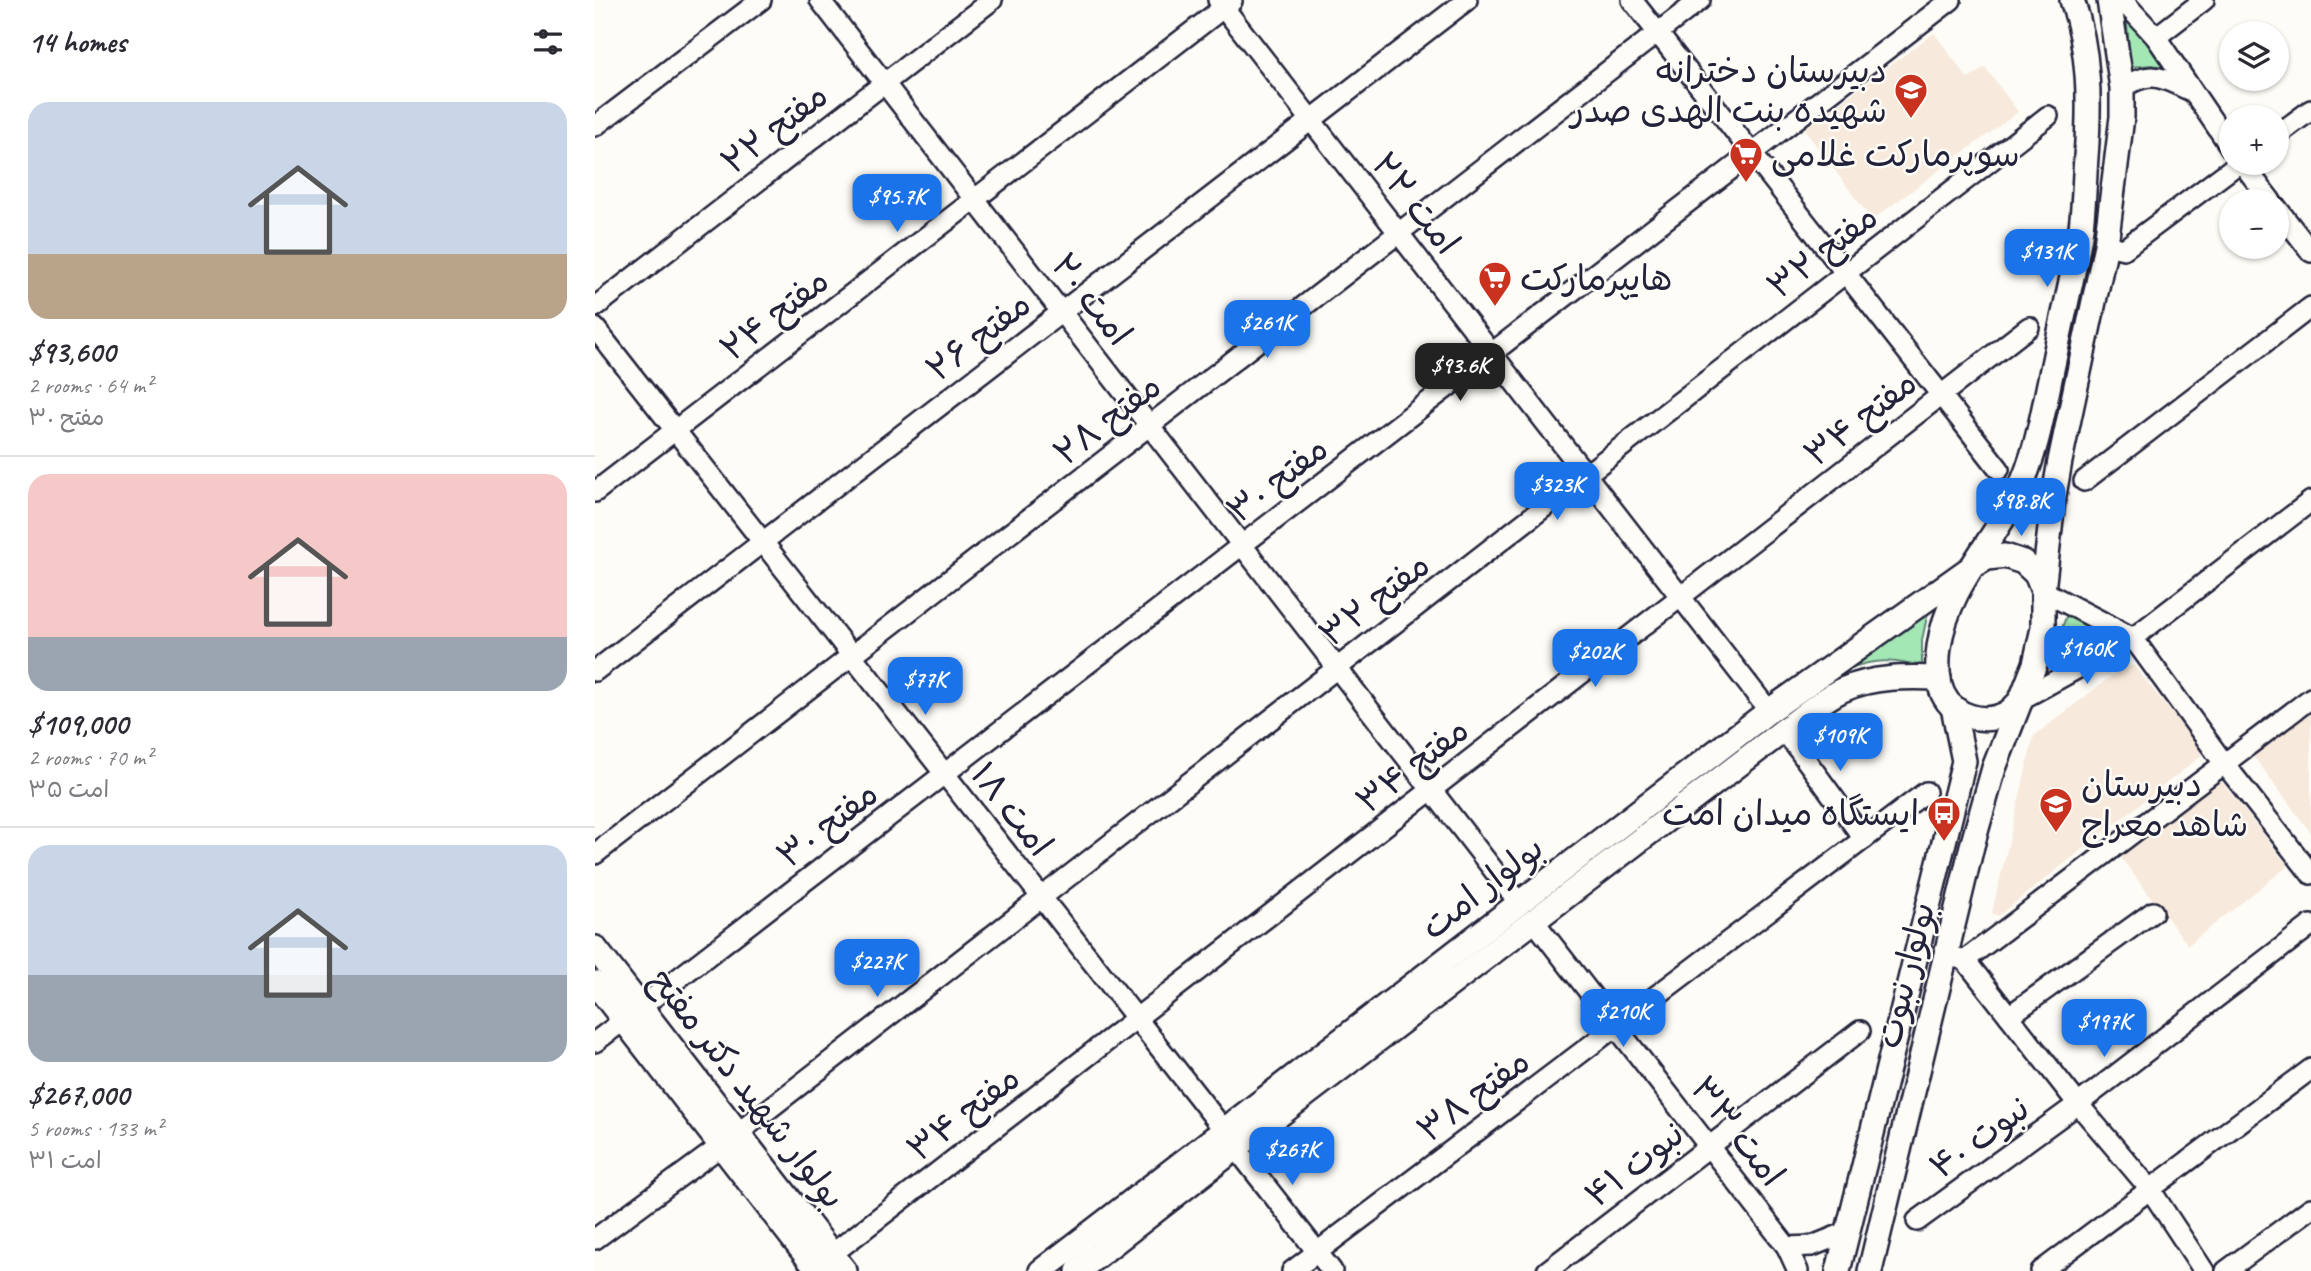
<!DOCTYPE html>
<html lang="en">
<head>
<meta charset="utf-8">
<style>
  body { margin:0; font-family:Caveat,"Playpen Sans Arabic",sans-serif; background:#f7f7f7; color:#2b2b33; height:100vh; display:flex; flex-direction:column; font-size:26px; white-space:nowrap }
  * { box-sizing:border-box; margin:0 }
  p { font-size:23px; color:#7c7c81 }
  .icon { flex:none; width:38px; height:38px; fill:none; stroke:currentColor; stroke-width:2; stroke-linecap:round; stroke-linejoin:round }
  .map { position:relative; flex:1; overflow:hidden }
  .side { display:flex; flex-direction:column; background:#fff; width:595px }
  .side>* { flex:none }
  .controls { position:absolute; left:1624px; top:21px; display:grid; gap:14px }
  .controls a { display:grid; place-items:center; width:70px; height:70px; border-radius:50%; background:#fff; box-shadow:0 2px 5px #0004; font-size:35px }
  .price { position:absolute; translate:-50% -60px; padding:0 16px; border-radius:14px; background:#1a73e8; color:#fff; font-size:23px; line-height:46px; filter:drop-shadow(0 2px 4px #0008) }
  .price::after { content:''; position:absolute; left:50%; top:42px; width:21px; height:16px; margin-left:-10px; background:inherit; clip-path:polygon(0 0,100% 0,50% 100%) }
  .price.selected { background:#222; color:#fff }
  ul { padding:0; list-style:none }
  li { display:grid; align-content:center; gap:14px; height:371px; padding:0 28px }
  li+li { border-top:2px solid #e1e1e2 }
  li span { display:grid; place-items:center; height:217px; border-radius:21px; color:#555 }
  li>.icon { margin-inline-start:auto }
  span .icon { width:126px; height:126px; fill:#fffc; stroke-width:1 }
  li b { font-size:30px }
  h2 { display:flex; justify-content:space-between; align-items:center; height:84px; padding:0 28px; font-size:30px }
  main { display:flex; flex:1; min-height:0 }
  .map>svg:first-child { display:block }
</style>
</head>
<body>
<main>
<section class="side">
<h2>14 homes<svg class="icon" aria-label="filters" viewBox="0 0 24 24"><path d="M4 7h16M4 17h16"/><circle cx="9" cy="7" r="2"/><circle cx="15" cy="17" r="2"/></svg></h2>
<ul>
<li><span style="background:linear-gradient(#c9d6e8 70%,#b9a48a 0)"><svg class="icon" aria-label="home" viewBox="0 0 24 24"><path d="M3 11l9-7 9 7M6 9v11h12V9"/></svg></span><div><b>$93,600</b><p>2 rooms · 64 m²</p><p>مفتح ۳۰</p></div></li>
<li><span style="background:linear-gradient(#f6c9c9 75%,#9aa5b1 0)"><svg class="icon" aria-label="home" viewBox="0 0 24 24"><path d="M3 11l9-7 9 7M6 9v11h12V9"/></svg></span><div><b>$109,000</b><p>2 rooms · 70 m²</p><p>امت ۳۵</p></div></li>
<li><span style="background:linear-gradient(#c9d6e8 60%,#9aa5b1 0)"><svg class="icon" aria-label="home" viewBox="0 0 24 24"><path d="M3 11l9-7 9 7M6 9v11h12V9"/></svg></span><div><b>$267,000</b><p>5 rooms · 133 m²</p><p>امت ۳۱</p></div></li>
</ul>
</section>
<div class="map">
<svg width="1716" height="1271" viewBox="0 0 1716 1271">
  <rect width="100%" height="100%" fill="#fdfcf7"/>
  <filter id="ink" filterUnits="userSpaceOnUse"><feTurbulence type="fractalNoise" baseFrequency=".0143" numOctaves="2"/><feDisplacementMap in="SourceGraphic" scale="14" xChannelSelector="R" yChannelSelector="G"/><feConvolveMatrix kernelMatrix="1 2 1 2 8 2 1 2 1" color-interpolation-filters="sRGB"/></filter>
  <g filter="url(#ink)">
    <!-- built -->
    <g fill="#f7e9db">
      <polygon points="1339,33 1373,79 1390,67 1423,112 1277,220 1209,129"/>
      <polygon points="1530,666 1539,666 1606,749 1606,756 1403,916 1397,913 1439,736"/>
      <polygon points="1716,706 1716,833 1659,757 1662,748"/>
      <polygon points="1618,781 1627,782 1693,866 1593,945 1523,854"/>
    </g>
    <!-- green -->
    <g fill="#a3e8b4" stroke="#628578" stroke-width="2">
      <polygon points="1531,9 1579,69 1557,65 1535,67"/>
      <polygon points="1474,609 1525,638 1510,645 1470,657 1468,625"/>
      <path d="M1333 612 1327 640V668C1302 660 1281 658 1256 668Z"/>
    </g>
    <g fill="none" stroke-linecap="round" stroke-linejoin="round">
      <defs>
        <g id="minor">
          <polyline points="225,0 924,903"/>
          <polyline points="623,0 1174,711"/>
          <polyline points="1037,0 1404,469"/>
          <polyline points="1527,0 1561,37 1636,148"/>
          <polyline points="1561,37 1609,0"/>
          <path d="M1527 88C1558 69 1566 78 1596 91"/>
          <polyline points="0,126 166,0"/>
          <polyline points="1682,135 1716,110"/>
          <polyline points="1647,163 1676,201"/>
          <polyline points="1682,208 1716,252"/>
          <polyline points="1511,245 1529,249 1644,163"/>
          <polyline points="0,307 397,0"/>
          <polyline points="0,328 629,1130"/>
          <polyline points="1489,481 1716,307"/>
          <polyline points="0,492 637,1"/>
          <polyline points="1448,591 1538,638 1628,762 1716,874"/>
          <polyline points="0,671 872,0"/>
          <polyline points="1427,699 1538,638 1716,501"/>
          <polyline points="1189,730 1269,839"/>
          <polyline points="0,854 1105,0"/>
          <polyline points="939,921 1192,1247 1203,1271"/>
          <polyline points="1351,955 1370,960 1716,698"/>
          <polyline points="1370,960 1483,1104 1555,1189 1609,1271"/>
          <polyline points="46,1007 1356,0"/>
          <polyline points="1414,1016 1558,912"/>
          <polyline points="0,1042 29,1020"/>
          <polyline points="143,1133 1453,116"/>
          <polyline points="641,1148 737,1271"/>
          <polyline points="1322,1221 1483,1104 1716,925"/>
          <polyline points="0,1239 126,1146"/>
          <polyline points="1192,1247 1217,1246 1252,1232"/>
          <polyline points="237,1254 1434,327"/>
          <polyline points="697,1271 1331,792"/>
          <polyline points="952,1271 1265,1031"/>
          <polyline points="1446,1271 1716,1069"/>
          <polyline points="1631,1271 1716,1208"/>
        </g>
        <g id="major">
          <polyline points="1448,591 1458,501 1465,461 1511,245 1527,117 1527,88 1514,0"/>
          <path d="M1427 699C1422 704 1417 710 1412 713 1390 725 1359 717 1348 694 1342 681 1342 661 1344 647 1352 587 1397 545 1423 492 1443 451 1449 405 1459 360 1467 320 1477 281 1484 241 1489 214 1489 184 1491 157 1495 104 1495 50 1477 0"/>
          <polyline points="0,948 250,1271"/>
          <polyline points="0,983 223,1271"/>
          <polyline points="446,1271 1174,711 1377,567 1392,558 1410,556 1428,562 1441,574 1448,591 1448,628 1440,664 1399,768 1377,846 1275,1271"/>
          <path d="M483 1271 641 1148 1189 730C1206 718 1228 699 1247 690 1278 676 1312 677 1344 678"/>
          <polyline points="1243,1271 1369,761 1358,707"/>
        </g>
      </defs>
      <!-- minor casing -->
      <use href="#minor" stroke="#22223b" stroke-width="24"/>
      <!-- major casing -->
      <use href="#major" stroke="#22223b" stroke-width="28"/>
      <!-- minor -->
      <use href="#minor" stroke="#fdfcf7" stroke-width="19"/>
      <!-- major -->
      <use href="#major" stroke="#fdfcf7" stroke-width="23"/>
    </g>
  </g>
  <!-- icons -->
  <defs>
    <symbol id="school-pin" viewBox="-11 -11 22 30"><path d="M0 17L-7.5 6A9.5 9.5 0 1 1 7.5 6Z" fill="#c8321e" stroke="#fdfcf7"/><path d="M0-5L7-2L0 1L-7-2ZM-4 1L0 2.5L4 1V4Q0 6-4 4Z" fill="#fff"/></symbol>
    <symbol id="supermarket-pin" viewBox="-11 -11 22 30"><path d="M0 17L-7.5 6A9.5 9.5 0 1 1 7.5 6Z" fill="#c8321e" stroke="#fdfcf7"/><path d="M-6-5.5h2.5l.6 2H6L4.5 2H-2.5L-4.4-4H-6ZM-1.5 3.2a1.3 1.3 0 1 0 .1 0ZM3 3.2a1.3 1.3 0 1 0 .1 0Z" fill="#fff"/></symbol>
    <symbol id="bus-pin" viewBox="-11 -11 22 30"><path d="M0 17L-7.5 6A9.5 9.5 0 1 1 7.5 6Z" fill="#c8321e" stroke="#fdfcf7"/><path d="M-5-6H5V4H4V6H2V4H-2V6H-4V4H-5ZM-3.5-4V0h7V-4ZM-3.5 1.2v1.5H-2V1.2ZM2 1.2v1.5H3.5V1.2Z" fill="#fff"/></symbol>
  </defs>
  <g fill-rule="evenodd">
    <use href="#school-pin" x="1297" y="71" width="38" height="52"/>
    <use href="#supermarket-pin" x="1132" y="135" width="38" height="52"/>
    <use href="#supermarket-pin" x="881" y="259" width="38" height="52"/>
    <use href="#school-pin" x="1442" y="785" width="38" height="52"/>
    <use href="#bus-pin" x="1330" y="794" width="38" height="52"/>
  </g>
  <g text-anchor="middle" stroke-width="5" stroke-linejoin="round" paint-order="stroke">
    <!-- poi labels -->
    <g font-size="35" fill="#22223b" stroke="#fdfcf7" text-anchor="start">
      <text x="1292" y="82" text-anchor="end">دبیرستان دخترانه<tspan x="1292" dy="40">شهیده بنت الهدی صدر</tspan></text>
      <text x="1176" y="166">سوپرمارکت غلامی</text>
      <text x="925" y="290">هایپرمارکت</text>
      <text x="1486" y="796">دبیرستان<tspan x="1486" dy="40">شاهد معراج</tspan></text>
      <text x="1324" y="825" text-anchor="end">ایستگاه میدان امت</text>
    </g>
    <!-- street labels -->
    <g font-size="35" fill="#22223b" stroke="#fdfcf7">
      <text transform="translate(179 128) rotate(-38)" y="12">مفتح ۲۲</text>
      <text transform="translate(821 203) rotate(52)" y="12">امت ۲۲</text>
      <text transform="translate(1227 251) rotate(-38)" y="12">مفتح ۳۲</text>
      <text transform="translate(497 299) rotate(52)" y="12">امت ۲۰</text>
      <text transform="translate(179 314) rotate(-38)" y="12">مفتح ۲۴</text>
      <text transform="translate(383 336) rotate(-38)" y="12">مفتح ۲۶</text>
      <text transform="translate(1265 418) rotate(-38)" y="12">مفتح ۳۴</text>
      <text transform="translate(512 419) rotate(-38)" y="12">مفتح ۲۸</text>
      <text transform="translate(682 479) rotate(-38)" y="12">مفتح ۳۰</text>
      <text transform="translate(779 599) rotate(-38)" y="12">مفتح ۳۲</text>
      <text transform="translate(817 765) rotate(-38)" y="12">مفتح ۳۴</text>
      <text transform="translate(417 809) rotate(52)" y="12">امت ۱۸</text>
      <text transform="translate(232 824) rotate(-38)" y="12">مفتح ۳۰</text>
      <text transform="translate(887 887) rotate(-38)" y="12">بولوار امت</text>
      <text transform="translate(1310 975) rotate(-76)" y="12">بولوار نبوت</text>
      <text transform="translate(153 1088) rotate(52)" y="12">بولوار شهید دکتر مفتح</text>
      <text transform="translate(878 1095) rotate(-37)" y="12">مفتح ۳۸</text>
      <text transform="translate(368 1113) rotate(-38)" y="12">مفتح ۳۴</text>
      <text transform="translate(1143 1131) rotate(52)" y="12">امت ۳۳</text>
      <text transform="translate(1384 1137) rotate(-36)" y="12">نبوت ۴۰</text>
      <text transform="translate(1039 1164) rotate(-38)" y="12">نبوت ۴۱</text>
    </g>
  </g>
</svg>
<div class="controls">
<a><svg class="icon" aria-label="layers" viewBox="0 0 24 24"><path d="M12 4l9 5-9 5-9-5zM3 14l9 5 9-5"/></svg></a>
<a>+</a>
<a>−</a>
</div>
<b class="price" style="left:302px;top:234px">$95.7K</b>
<b class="price" style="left:1452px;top:289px">$131K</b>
<b class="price" style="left:672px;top:360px">$261K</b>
<b class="price selected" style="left:865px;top:403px">$93.6K</b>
<b class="price" style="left:962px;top:522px">$323K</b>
<b class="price" style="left:1426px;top:538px">$98.8K</b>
<b class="price" style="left:1492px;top:686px">$160K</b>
<b class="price" style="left:1000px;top:689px">$202K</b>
<b class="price" style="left:330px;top:717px">$77K</b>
<b class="price" style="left:1245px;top:773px">$109K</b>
<b class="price" style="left:282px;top:999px">$227K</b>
<b class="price" style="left:1028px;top:1049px">$210K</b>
<b class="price" style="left:1509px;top:1059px">$197K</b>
<b class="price" style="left:697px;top:1187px">$267K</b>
</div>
</main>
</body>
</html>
